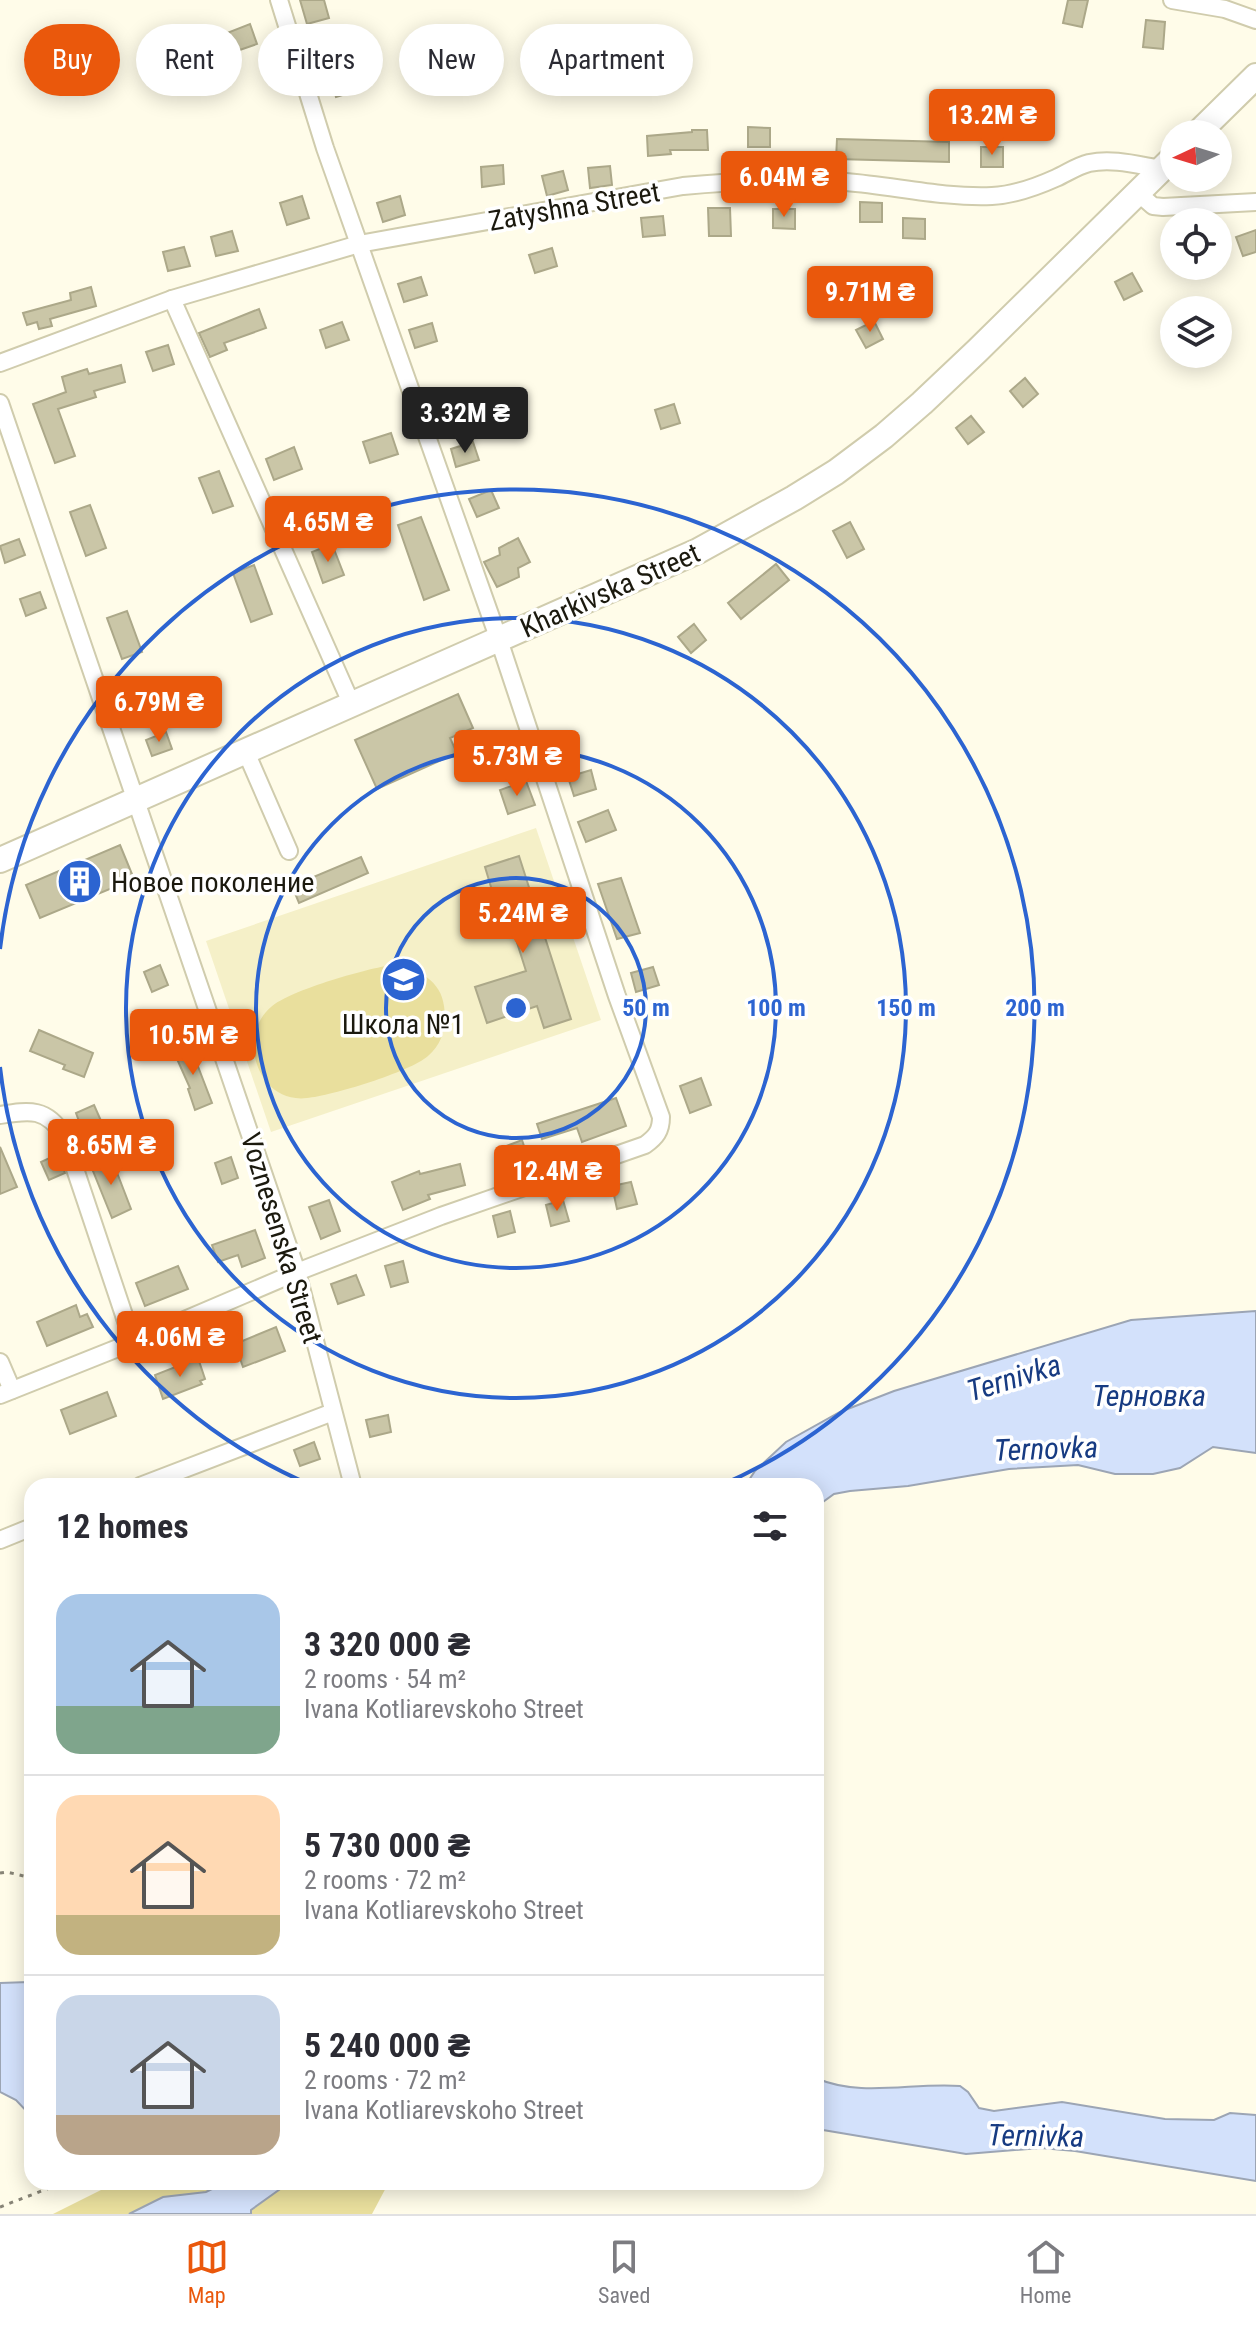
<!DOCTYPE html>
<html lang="en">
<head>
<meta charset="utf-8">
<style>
  body { margin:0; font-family:"Roboto Condensed",sans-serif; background:#f7f7f7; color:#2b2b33; height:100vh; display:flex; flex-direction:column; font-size:30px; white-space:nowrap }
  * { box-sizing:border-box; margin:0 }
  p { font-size:26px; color:#7c7c81 }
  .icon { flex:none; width:44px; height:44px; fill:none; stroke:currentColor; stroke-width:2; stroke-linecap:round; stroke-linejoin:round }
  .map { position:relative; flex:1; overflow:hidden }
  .side { position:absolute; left:24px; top:1478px; width:800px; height:712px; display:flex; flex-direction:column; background:#fff; border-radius:24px; box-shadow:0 4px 20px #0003 }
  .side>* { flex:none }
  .hud { position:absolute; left:24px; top:24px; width:800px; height:72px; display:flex; gap:16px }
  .needle { width:52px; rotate:266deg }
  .buttons { position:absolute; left:1160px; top:120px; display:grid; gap:16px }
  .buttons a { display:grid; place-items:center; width:72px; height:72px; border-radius:50%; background:#fff; box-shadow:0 4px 20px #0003; font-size:40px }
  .price { position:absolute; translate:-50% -68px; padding:0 18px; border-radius:8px; background:#ea580c; color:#fff; font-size:26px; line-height:52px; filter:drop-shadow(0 2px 4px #0008) }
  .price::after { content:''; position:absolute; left:50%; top:48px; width:24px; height:18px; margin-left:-12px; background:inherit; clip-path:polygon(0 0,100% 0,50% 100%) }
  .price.current { background:#222; color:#fff }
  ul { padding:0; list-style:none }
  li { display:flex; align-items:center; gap:24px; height:200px; padding:0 32px }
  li+li { border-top:2px solid #e1e1e2 }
  li span { display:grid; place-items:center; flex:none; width:224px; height:160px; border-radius:24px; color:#555 }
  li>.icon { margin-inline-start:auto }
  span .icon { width:96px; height:96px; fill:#fffc; stroke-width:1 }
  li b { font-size:34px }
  h2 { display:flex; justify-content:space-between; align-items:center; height:96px; padding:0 32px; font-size:34px }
  .chip { padding:0 28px; border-radius:36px; background:#fff; box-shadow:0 4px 20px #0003; font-size:28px; line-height:72px }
  .chip.current { background:#ea580c; color:#fff }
  .menu { display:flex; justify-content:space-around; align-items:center; height:112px; border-top:2px solid #e1e1e2; background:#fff; font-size:22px; color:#7c7c81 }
  .menu a { display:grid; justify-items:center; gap:4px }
  .menu .current { color:#ea580c }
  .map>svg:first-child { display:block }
</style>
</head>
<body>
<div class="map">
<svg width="1256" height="2214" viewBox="0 0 1256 2214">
  <rect width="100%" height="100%" fill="#fffce9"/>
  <!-- built -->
  <polygon fill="#f5f0c8" points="536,828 601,1020 271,1132 206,941"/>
  <!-- green -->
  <g fill="#e9df9d">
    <path d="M398 964C419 970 441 981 444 1006 447 1025 443 1043 428 1056 410 1072 331 1096 307 1098 258 1104 236 1037 271 1007 290 990 371 967 398 964Z"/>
    <polygon points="117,2182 226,2182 206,2192 163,2197 129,2214 53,2214"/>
    <polygon points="280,2182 389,2182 372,2214 251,2214 251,2211 282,2187"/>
  </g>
  <!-- water -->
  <g fill="#d3e1fb" stroke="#9ca5b4" stroke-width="2">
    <polygon points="1256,1311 1256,1453 1213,1447 1180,1468 1153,1474 1115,1474 1078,1465 1009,1469 908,1486 850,1491 834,1494 816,1507 816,1486 745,1486 755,1471 786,1442 840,1412 894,1391 1131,1320"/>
    <polygon points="29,1982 32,1983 32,2117 16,2100 0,2092 0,1983"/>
    <path d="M816 2078C861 2098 913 2082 960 2086L968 2092 979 2108 994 2111 1062 2102 1165 2119 1214 2120 1230 2113 1256 2115V2181L1075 2151 1041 2148 966 2154 823 2130 816 2127Z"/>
    <polygon points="226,2182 280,2182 283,2187 251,2210 251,2214 129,2214 163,2197 206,2192"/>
  </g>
  <!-- building -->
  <g fill="#cac6a7" stroke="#aca889" stroke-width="2">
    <polygon points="300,0 324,0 329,18 307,24"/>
    <polygon points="1068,0 1088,0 1082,27 1063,23"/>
    <polygon points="1146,20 1165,22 1163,49 1143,47"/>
    <polygon points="250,24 257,44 234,52 227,33"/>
    <polygon points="351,63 359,90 336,97 328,70"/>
    <polygon points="748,127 770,128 770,147 748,147"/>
    <polygon points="692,130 707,130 708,150 670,150 671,154 648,156 647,136 692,132"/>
    <polygon points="837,139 949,142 949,162 836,159"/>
    <rect x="981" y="147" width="22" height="20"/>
    <polygon points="503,165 504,184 482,187 481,167"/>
    <polygon points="610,166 612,185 590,188 588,168"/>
    <polygon points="563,171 568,190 547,196 542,176"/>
    <polygon points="302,196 309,218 287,225 280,203"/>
    <polygon points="400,196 405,215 383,222 377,203"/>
    <polygon points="860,202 882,203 882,222 860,222"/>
    <polygon points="708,208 730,208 731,236 709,236"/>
    <polygon points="773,209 795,209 795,229 773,228"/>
    <polygon points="663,216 665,235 643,237 641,218"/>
    <polygon points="903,218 925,219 925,239 903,238"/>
    <polygon points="1256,230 1256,252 1243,256 1236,237"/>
    <polygon points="232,231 238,251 216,256 211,237"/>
    <polygon points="184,247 190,266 168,271 163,252"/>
    <polygon points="552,248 557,266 535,273 529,255"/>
    <polygon points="1132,273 1142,291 1124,300 1115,282"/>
    <polygon points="421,277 427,295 404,302 398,284"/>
    <polygon points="91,287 96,306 50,319 52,326 39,329 37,322 27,325 23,313 71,300 70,293"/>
    <polygon points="259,309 266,328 224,343 227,350 210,357 199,333"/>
    <polygon points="874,321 883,339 866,348 856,330"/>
    <polygon points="342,322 349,340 326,348 320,330"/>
    <polygon points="432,323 437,341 415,348 409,330"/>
    <polygon points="168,345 174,364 153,371 146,352"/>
    <polygon points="121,365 125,382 94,391 96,397 58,409 75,456 55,463 33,404 66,392 62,377 87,369 89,374"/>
    <polygon points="1025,378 1038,394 1023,407 1010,391"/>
    <polygon points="457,392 463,410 440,417 435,399"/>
    <polygon points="674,404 680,423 661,429 655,410"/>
    <polygon points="971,416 984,432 968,444 956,428"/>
    <polygon points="391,433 398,454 370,463 363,442"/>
    <polygon points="473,442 479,460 456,467 451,449"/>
    <polygon points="294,447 302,469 274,480 266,459"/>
    <polygon points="219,471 233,506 213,513 199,478"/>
    <polygon points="491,490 499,508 477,517 469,499"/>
    <polygon points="90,505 106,548 86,556 70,512"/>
    <polygon points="421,517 449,590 424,600 398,525"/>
    <polygon points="850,522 864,549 847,558 833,531"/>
    <polygon points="518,538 530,562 518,568 519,577 497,587 484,562 500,555 499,548"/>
    <polygon points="19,539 25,555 5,563 0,546"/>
    <polygon points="332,544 344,575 323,583 312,552"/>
    <polygon points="776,564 789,580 741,619 728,603"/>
    <polygon points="254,565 272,614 251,622 233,573"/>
    <polygon points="40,592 46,608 26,616 20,599"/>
    <polygon points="127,611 142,652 122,659 107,618"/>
    <polygon points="694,624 706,640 691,653 678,637"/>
    <polygon points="458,694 473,728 450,738 457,753 377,789 355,740"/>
    <polygon points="166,732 172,749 152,756 146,740"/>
    <polygon points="591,770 596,789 574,796 568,777"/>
    <polygon points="526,781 535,805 508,814 500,790"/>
    <polygon points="608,810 616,830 586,842 578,822"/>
    <polygon points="120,845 134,879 40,918 26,885"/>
    <polygon points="519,856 571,1019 544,1028 537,1006 487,1023 475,987 526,971 502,895 494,897 485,867"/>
    <polygon points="361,857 368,873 299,903 292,886"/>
    <polygon points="621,878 640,933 617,939 598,884"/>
    <polygon points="160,965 168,985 152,992 144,972"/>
    <polygon points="653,967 659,985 636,992 631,973"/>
    <polygon points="39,1030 93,1053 84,1077 63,1069 65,1065 30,1051"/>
    <polygon points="189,1043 212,1103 195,1110 188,1089 190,1088 173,1050"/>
    <polygon points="701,1078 711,1105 690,1113 680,1086"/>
    <polygon points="616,1098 626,1126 582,1142 577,1128 542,1139 537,1124"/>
    <polygon points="94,1105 102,1123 83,1132 76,1113"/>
    <polygon points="522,1140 530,1164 509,1171 501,1148"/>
    <polygon points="0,1147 17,1187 0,1194"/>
    <polygon points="58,1154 65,1173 49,1180 41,1162"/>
    <polygon points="111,1157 131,1209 112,1218 91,1166"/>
    <polygon points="231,1157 238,1178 222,1184 215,1163"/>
    <polygon points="460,1164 465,1185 428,1195 430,1199 403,1210 392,1182 419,1171 420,1174"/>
    <polygon points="631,1182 637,1204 617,1209 612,1186"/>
    <polygon points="329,1200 340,1231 321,1239 309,1207"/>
    <polygon points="563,1200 569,1221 551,1226 546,1205"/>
    <polygon points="510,1211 515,1232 498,1237 493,1216"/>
    <polygon points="255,1230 265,1258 242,1267 238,1255 218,1262 212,1245"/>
    <polygon points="403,1261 408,1282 391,1287 385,1266"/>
    <polygon points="178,1266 188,1289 145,1306 136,1283"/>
    <polygon points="356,1275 364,1295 338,1304 331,1284"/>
    <polygon points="76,1305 80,1317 87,1314 93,1327 47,1346 37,1322"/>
    <polygon points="276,1327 285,1351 243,1367 235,1344"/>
    <polygon points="198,1358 205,1379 200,1381 202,1384 163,1399 155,1375"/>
    <polygon points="107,1392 116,1416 70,1434 61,1410"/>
    <polygon points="388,1415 391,1432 370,1437 366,1420"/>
    <polygon points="314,1442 320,1459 300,1466 294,1450"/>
  </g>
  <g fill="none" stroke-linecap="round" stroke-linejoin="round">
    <defs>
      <g id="street">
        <polyline points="1172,0 1225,9 1256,20"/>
        <polyline points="1138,193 1153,206 1163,207 1256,202"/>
        <polyline points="172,299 352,705"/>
        <path d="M0 363 172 299 359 244 683 186C737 181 792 178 846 182 895 186 943 198 992 196 1014 195 1036 187 1056 178 1067 173 1077 166 1089 163 1113 158 1137 165 1161 169"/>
        <polyline points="0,403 297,1272 353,1486"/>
        <polyline points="246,752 289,851"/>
        <path d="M0 1115C30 1110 47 1108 64 1136L133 1342"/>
        <polyline points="0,1362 12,1390"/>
        <path d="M0 1395 133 1342 297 1272 441 1216 645 1145C656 1137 661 1131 661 1117L617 996 499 640 325 148 279 0"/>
        <polyline points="140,1486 333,1412"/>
        <polyline points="0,1540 32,1527"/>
      </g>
      <g id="secondary">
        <polyline points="1197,134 1256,76"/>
        <polyline points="0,860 698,551 794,498 836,472 884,436 922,403 977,351 1174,157"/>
      </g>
    </defs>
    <!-- street casing -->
    <use href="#street" stroke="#d0ccad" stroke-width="20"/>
    <!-- secondary casing -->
    <use href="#secondary" stroke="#d0ccad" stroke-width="28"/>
    <!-- path -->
    <g stroke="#878476" stroke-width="3" stroke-dasharray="4 6" stroke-linecap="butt">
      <polyline points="0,1873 7,1872 32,1878"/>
      <polyline points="0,2207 65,2182"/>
    </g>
    <!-- street -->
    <use href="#street" stroke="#fff" stroke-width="16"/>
    <!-- secondary -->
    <use href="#secondary" stroke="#fff" stroke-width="24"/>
  </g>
  <!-- distance rings -->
  <g fill="none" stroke="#2c64d1" stroke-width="4">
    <circle cx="516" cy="1008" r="130"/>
    <circle cx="516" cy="1008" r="260"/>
    <circle cx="516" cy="1008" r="390"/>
    <path d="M313 1486A519 519 0 0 1 0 1067M0 949A519 519 0 1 1 719 1486"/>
  </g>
  <!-- icons -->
  <defs>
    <symbol id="building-disc" viewBox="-11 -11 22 22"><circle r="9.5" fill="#2c64d1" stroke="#fff"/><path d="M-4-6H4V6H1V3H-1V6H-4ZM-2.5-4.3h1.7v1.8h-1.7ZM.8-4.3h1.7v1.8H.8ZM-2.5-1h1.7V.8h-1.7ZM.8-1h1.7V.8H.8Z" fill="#fff"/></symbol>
    <symbol id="school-disc" viewBox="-11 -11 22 22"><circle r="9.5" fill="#2c64d1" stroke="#fff"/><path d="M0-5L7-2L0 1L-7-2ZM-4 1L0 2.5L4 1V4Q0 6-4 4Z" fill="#fff"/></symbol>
  </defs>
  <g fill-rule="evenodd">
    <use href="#building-disc" x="54" y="856" width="51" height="51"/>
    <use href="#school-disc" x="378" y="954" width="51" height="51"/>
  </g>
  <g text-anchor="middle" stroke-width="7" stroke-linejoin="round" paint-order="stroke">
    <!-- street labels -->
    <g font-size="28" fill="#1b190e" stroke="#fff">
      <text transform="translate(574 206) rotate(-10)" y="10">Zatyshna Street</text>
      <text transform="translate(610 590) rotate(-24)" y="10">Kharkivska Street</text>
      <text transform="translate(282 1238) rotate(73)" y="10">Voznesenska Street</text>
    </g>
    <!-- poi labels -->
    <g font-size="28" fill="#1b190e" stroke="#fff" text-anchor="start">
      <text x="111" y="892">Новое поколение</text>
      <text x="403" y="1034" text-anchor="middle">Школа №1</text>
    </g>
    <!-- water labels -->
    <g font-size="30" font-style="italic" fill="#173b82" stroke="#fff">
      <text transform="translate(1014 1378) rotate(-17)" y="10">Ternivka</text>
      <text x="1149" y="1406">Терновка</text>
      <text transform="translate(1046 1449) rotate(-2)" y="10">Ternovka</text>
      <text transform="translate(1036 2136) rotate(1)" y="10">Ternivka</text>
    </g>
  </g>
  <circle cx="516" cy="1008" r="12" fill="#2c64d1" stroke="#fff" stroke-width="4"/>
  <g font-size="24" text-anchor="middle" font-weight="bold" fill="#2c64d1" stroke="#fff" stroke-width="7" stroke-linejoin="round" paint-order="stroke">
    <text x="646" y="1016">50 m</text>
    <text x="776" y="1016">100 m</text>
    <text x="906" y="1016">150 m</text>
    <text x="1035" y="1016">200 m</text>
  </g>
</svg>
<div class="buttons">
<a><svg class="needle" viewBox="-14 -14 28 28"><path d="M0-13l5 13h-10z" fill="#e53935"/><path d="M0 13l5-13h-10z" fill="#7c7c81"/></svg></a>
<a><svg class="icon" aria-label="locate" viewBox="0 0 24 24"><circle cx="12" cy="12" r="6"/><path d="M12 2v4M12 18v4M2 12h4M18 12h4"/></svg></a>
<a><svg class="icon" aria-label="layers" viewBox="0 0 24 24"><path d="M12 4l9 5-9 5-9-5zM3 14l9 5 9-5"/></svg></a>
</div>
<b class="price" style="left:992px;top:157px">13.2M ₴</b>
<b class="price" style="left:784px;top:219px">6.04M ₴</b>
<b class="price" style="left:870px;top:334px">9.71M ₴</b>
<b class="price current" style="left:465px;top:455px">3.32M ₴</b>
<b class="price" style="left:328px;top:564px">4.65M ₴</b>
<b class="price" style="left:159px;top:744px">6.79M ₴</b>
<b class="price" style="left:517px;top:798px">5.73M ₴</b>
<b class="price" style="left:523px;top:955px">5.24M ₴</b>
<b class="price" style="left:193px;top:1077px">10.5M ₴</b>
<b class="price" style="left:111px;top:1187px">8.65M ₴</b>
<b class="price" style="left:557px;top:1213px">12.4M ₴</b>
<b class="price" style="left:180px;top:1379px">4.06M ₴</b>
<div class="hud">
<a class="chip current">Buy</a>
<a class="chip">Rent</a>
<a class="chip">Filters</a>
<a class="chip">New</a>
<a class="chip">Apartment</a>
</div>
<section class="side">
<h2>12 homes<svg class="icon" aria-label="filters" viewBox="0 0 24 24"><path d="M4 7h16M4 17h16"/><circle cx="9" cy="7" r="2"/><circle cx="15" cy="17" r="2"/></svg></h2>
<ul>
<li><span style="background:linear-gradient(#a9c7e8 70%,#7fa58c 0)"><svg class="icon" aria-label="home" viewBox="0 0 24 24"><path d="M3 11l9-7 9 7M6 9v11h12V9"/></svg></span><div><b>3 320 000 ₴</b><p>2 rooms · 54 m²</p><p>Ivana Kotliarevskoho Street</p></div></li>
<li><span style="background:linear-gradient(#ffd9b3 75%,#c2b280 0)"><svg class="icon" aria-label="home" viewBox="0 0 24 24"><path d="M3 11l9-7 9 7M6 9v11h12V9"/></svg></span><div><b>5 730 000 ₴</b><p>2 rooms · 72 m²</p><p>Ivana Kotliarevskoho Street</p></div></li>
<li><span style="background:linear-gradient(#c9d6e8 75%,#b9a48a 0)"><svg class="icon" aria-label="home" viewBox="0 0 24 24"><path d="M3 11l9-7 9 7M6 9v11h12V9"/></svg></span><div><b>5 240 000 ₴</b><p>2 rooms · 72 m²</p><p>Ivana Kotliarevskoho Street</p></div></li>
</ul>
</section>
</div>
<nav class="menu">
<a class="current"><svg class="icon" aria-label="map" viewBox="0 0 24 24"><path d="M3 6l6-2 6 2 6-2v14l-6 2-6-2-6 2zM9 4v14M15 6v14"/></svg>Map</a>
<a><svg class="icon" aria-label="saved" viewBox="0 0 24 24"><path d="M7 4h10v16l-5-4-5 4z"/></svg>Saved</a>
<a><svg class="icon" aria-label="home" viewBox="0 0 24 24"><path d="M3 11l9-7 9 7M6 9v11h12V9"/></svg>Home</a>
</nav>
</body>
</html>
